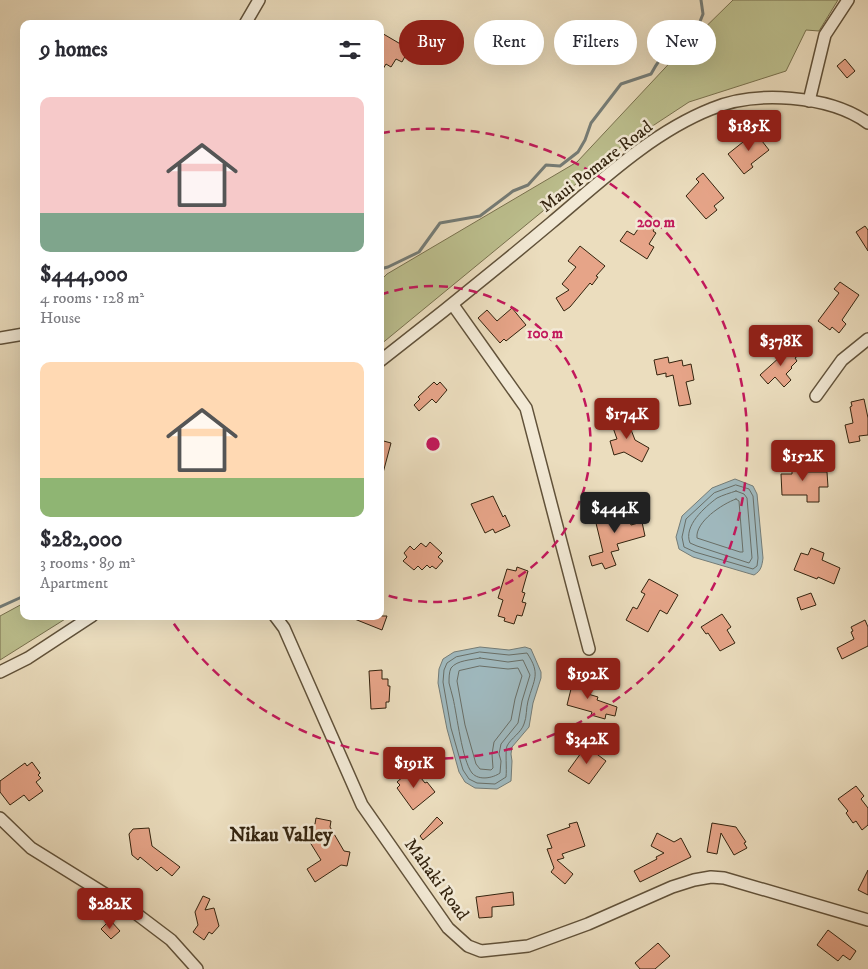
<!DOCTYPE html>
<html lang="en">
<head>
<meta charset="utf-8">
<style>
  body { margin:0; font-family:"IM FELL DW Pica",serif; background:#f2f2f3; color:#2b2b33; height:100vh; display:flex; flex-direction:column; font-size:19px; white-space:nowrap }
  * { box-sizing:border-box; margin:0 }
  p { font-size:16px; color:#7c7c81 }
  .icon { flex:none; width:28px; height:28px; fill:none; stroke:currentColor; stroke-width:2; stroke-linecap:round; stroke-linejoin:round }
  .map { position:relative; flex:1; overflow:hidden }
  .details { position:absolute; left:20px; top:20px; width:364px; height:600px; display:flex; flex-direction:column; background:#fff; border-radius:10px; box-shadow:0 5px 20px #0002 }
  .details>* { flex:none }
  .banner { position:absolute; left:399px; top:20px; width:394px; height:45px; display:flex; gap:10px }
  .price { position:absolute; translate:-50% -42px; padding:0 11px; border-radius:5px; background:#8f2418; color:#fff; font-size:16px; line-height:32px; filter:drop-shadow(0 1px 2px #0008) }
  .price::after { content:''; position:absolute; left:50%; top:30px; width:15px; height:11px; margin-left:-8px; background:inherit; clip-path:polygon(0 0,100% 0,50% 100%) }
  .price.on { background:#222; color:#fff }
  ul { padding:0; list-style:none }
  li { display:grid; align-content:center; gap:10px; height:265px; padding:0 20px }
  li span { display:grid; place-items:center; height:155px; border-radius:10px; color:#555 }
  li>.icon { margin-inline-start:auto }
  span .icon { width:90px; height:90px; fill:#fffc; stroke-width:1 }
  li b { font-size:21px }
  h2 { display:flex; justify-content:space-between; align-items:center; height:60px; padding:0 20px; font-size:21px }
  .pill { padding:0 18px; border-radius:22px; background:#fff; box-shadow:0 5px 20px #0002; font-size:18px; line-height:45px }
  .pill.on { background:#8f2418; color:#fff }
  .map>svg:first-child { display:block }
</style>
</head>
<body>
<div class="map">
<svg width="868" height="969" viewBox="0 0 868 969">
  <rect width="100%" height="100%" fill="#ebddbe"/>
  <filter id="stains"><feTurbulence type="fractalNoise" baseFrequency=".004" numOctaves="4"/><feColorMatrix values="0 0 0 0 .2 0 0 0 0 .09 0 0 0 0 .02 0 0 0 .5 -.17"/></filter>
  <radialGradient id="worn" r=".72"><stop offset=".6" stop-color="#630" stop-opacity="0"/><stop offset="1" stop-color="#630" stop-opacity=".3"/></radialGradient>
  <!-- green -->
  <g fill="#bcbf8e" stroke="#78714e">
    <polygon points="733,0 838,0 819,31 806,30 786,71 689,102 622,146 380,345 380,281 387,274 577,162 679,53"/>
    <polygon points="24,603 24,616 70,616 0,660 0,616"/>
  </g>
  <!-- water -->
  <g fill="#9fb8bd" stroke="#747c77">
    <path d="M735 479 753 486 757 494 763 558C762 566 761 571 754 575L693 557 679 549 676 537 682 516 712 488Z"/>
    <polygon points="480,647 509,650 525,647 531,649 541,672 541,678 533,703 529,727 512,747 511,754 512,761 511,781 497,789 475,788 465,782 459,772 447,729 438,683 439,669 443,659 454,652"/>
  </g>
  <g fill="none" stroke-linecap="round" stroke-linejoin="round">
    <!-- shore -->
    <g stroke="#696e66" stroke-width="1">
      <polygon points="736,485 749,489 753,496 758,558 757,566 753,569 695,552 684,547 682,537 686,519 714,493"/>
      <path d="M736 491 744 494 747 498 752 558 749 563 697 546 690 543C683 526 705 507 717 498 723 495 730 493 736 491Z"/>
      <path d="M736 499 739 501 743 552H740L697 538C695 522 722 504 736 499Z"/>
      <path d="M480 652 509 655 527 653C541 674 534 679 528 701 526 708 527 717 524 724 521 733 511 738 507 746 505 751 507 769 506 777L495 784 477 783 469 779 463 770 451 728 443 682 444 670 447 663 456 657Z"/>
      <path d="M480 658 508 662 523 660 530 675 522 701 518 723 501 744 499 754 501 761 500 773C493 778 479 781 472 773 462 760 457 715 453 698 452 693 450 688 449 683 449 678 449 672 451 668 457 660 472 660 480 658Z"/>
      <polygon points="480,666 508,669 518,668 522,676 515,699 511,720 494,742 492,754 493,768 491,770 480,769 476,764 465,725 457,681 459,671"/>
    </g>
    <!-- stream -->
    <g stroke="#747c77" stroke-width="3">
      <path d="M380 269 388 267 419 252 440 223 480 216 513 191 528 185 546 165 560 166 578 152 585 140 591 123 621 84 651 74C664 50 674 42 697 29L703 14 701 0"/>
      <polyline points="0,607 24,596"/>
    </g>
  </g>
  <!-- building -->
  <g fill="#e6a488" stroke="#33230e">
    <polygon points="380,32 409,49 402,62 396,59 391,67 386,64 380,74 380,52 383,46 380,44"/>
    <polygon points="845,59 855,71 847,78 837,66"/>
    <polygon points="758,130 765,139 762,141 769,150 751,164 753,167 744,174 728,154"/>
    <polygon points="703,173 724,198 714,206 717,210 706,219 686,196 699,182 696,179"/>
    <polygon points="651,218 658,223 653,231 656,233 649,244 654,247 647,259 620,241 627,231 634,235 642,223 646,226"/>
    <polygon points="865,226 868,230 868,251 856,232"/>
    <polygon points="580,246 605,266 596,276 598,277 592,285 590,283 570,307 564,311 556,298 569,290 562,284 576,267 568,261"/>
    <polygon points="840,282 859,295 842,320 846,324 839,333 832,327 830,330 818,321 839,293 834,289"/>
    <polygon points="512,308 526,325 506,341 504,339 500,343 478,318 487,310 497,321"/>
    <polygon points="783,347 788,351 792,347 799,355 795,358 797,361 791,367 792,368 786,374 791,380 784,387 775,377 768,384 760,375 781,356 777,352"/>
    <polygon points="668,357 669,363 682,360 683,366 691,364 694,380 686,382 691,404 679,406 673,375 666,377 666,373 657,375 654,360"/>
    <polygon points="434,382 437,385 440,382 447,390 436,403 432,399 419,411 414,405 420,399 418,397"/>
    <polygon points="864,399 868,418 868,435 859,436 860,441 849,443 845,425 853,423 850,407 852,406 851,402"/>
    <polygon points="632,415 635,425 630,427 635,440 649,448 642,462 624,452 614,455 610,441 617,439 611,422"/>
    <polygon points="380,440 391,443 383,473 380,472"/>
    <polygon points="804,457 804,472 827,472 828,487 819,487 819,502 807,502 807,495 782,495 781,474 792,474 792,458"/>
    <polygon points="493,496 503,517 505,515 510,526 495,533 493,529 485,533 471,504"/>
    <polygon points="626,504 631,525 642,522 645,536 617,544 619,550 611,552 616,565 605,569 602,563 592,566 589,556 603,552 595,519 604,518 602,510"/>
    <polygon points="430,542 442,553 438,557 443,561 436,569 432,566 430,568 427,565 422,570 418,566 414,570 403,561 407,557 404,553 410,546 414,550 421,543 426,547"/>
    <polygon points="811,548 824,553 822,560 840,568 834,584 818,577 817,579 794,570 801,553 808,555"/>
    <polygon points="517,567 528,571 522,592 525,593 522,602 526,603 522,616 517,615 514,624 504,621 505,618 498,616 503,600 498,598 507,569 516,571"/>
    <polygon points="649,579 678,595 667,614 660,610 648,632 626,620 633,607 637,609 645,594 641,592"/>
    <polygon points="811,593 816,605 801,610 797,598"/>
    <polygon points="722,614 731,627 727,630 735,643 720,651 708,633 706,634 701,627"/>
    <polygon points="347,616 387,616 382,630"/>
    <polygon points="865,620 868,627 868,646 842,659 837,648 854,639 851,632 853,631 851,627"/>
    <polygon points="382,670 382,679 388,679 388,686 390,686 389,702 386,702 386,708 371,709 369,671"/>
    <polygon points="574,677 591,681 588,694 598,697 597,700 617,707 615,716 606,714 605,719 591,715 592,712 567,705"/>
    <polygon points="586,746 606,761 589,784 568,771"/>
    <polygon points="32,762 40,773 38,775 41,778 36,782 43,791 29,801 24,795 10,805 0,792 0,781 25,763 27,766"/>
    <polygon points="413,768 425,783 427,782 435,792 413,810 397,788 400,785 397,782"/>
    <polygon points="856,786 864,796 861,799 868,808 868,825 862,830 856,821 853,823 846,813 848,811 838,799"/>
    <polygon points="437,817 443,823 423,840 420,836"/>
    <polygon points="316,818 331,821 330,827 344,851 350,852 347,866 341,865 315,882 307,869 321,860 303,831 315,824"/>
    <polygon points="577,822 585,846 562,854 564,858 557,860 573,874 565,884 551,872 554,868 547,849 552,848 547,835 570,827 569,824"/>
    <polygon points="712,823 736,827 746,842 744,843 747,848 734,855 721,833 717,854 707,852"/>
    <polygon points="149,828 152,846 180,867 172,876 161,867 157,871 140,857 138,860 132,855 129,834 133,829"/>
    <polygon points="657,833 674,842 681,838 691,857 640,882 634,871 657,859 656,857 664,853 651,846"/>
    <polygon points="868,870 868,895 858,890"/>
    <polygon points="513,892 514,905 492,907 492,917 479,918 476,897"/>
    <polygon points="203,896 210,899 205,910 214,908 219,926 212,934 209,932 204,940 193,932 198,925 195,912"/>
    <polygon points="110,920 120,931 111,939 101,929"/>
    <polygon points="828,930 856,951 850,960 843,955 838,961 817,945"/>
    <polygon points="658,943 670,956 655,969 640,969 635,963"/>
  </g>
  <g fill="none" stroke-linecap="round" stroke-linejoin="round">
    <defs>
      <g id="minor">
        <polyline points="245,24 259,0"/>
        <polyline points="809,101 825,35 848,0"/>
        <polyline points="453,305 526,408 589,649"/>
        <polyline points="0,338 24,334"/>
        <path d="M380 361C438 316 495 270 551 223 601 181 651 133 711 109 755 90 829 95 868 123"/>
        <polyline points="816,396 842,360 868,339"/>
        <polyline points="275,616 284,628 362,805 448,928 468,946 481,951 528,946 588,924 672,887 694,880 711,877 724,878 868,920"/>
        <polyline points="0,672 28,658 92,616"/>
        <polyline points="0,818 31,848 134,912 171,940 197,969"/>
      </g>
    </defs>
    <!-- minor casing -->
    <use href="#minor" stroke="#61523a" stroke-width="14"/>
    <!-- minor -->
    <use href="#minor" stroke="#f2e9d5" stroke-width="11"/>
  </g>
  <!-- distance rings -->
  <g fill="none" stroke="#c2185b" stroke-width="2.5" stroke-dasharray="9 6">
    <path d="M380 295A158 158 0 1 1 380 593"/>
    <path d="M381 133A315 315 0 1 1 170 618"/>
  </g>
  <g text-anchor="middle" stroke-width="5" stroke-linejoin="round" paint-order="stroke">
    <!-- street labels -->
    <g font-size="18" fill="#33230e" stroke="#f2e9d5">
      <text transform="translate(596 166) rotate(-38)" y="6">Maui Pomare Road</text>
      <text transform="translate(437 879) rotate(54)" y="6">Mahaki Road</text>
    </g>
    <!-- quarter labels -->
    <g font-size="20" font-weight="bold" fill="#33230e" stroke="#f2e9d5">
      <text x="281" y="841">Nikau Valley</text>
    </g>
  </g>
  <circle cx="433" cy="444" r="8" fill="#c2185b" stroke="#f2e9d5" stroke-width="2.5"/>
  <g font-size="15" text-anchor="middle" font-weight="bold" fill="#c2185b" stroke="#f2e9d5" stroke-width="5" stroke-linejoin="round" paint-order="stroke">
    <text x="656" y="227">200 m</text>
    <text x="545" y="338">100 m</text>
  </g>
  <rect width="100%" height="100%" filter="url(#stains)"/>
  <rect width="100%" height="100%" fill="url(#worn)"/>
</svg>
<b class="price" style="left:749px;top:152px">$185K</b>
<b class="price" style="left:781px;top:367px">$378K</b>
<b class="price" style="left:627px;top:440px">$174K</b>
<b class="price" style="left:803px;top:482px">$152K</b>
<b class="price on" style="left:615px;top:534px">$444K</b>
<b class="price" style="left:588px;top:700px">$192K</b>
<b class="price" style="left:587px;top:765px">$342K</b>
<b class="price" style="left:414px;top:789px">$191K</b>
<b class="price" style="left:110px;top:930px">$282K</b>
<div class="banner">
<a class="pill on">Buy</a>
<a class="pill">Rent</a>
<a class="pill">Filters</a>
<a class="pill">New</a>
</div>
<section class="details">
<h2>9 homes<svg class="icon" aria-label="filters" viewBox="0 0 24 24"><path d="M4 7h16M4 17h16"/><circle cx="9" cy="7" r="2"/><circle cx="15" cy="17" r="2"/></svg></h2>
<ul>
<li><span style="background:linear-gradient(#f6c9c9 75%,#7fa58c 0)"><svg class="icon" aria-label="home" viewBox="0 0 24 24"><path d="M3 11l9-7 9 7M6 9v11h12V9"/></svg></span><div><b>$444,000</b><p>4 rooms · 128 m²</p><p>House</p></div></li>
<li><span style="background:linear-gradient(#ffd9b3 75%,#8fb573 0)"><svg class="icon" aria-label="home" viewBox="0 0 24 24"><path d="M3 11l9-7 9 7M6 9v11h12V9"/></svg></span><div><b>$282,000</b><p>3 rooms · 89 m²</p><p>Apartment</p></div></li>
</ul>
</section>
</div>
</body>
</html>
